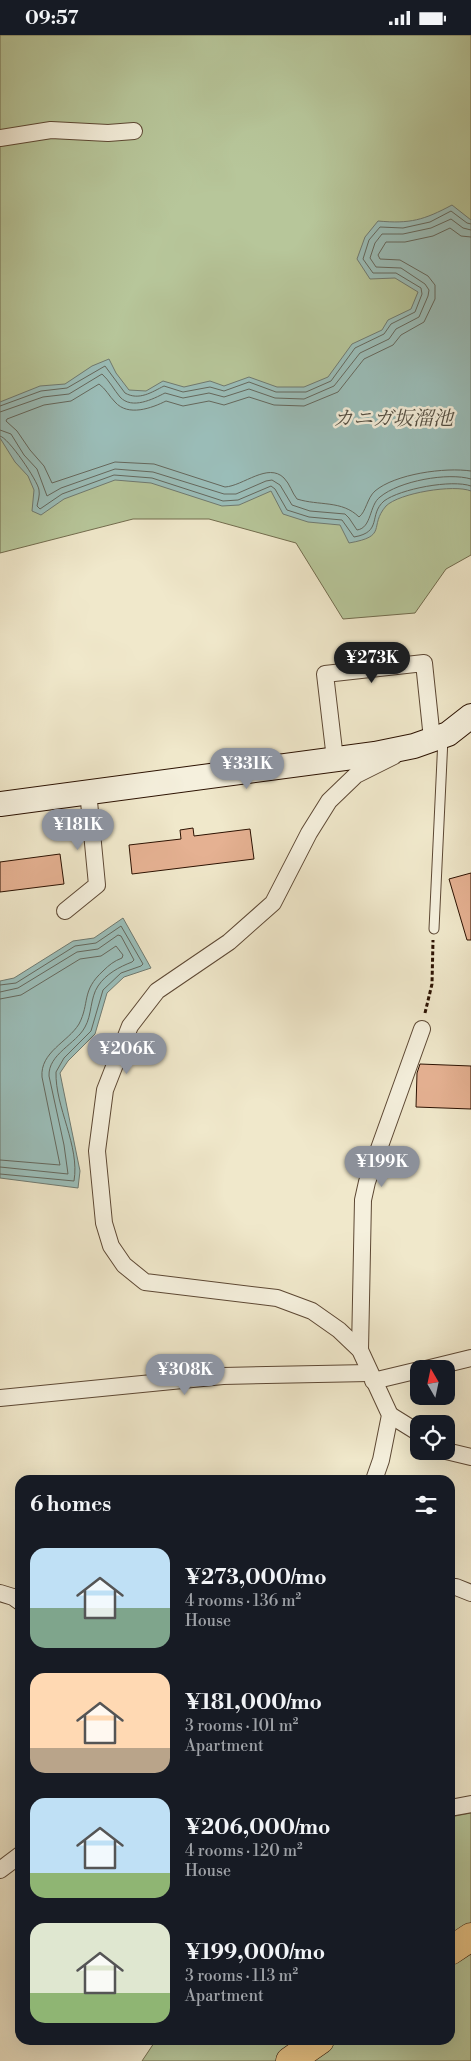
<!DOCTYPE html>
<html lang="en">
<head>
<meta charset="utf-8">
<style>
  body { margin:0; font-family:"Libre Bodoni","Noto Serif JP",serif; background:#20242c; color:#f1f3f6; height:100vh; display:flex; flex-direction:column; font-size:19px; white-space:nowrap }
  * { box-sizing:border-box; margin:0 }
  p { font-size:16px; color:#9ea1a6 }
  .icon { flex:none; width:28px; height:28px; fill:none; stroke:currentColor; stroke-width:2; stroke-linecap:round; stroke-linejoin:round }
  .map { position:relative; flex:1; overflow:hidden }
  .side { position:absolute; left:15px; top:1440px; width:440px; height:570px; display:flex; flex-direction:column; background:#171b24; border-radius:15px; box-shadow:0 5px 20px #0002 }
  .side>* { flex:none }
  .needle { width:32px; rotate:351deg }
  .buttons { position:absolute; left:410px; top:1325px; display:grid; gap:10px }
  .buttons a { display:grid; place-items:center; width:45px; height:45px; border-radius:10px; background:#171b24; box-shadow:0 5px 20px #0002; font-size:25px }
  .price { position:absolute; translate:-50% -42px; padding:0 11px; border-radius:18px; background:#8c9099; color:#fff; font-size:16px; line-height:32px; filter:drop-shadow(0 1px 2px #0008) }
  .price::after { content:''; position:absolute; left:50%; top:30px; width:15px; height:11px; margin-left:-8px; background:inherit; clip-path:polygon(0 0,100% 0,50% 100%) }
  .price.on { background:#222; color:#fff }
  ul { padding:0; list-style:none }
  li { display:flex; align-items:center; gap:15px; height:125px; padding:0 15px }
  li span { display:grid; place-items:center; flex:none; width:140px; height:100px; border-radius:15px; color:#555 }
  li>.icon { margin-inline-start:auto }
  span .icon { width:60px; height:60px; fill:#fffc; stroke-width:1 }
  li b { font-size:21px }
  h2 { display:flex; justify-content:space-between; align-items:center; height:60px; padding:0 15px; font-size:21px }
  .status { display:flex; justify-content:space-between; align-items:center; height:35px; padding:0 25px; background:#171b24; direction:ltr }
  .status svg { height:14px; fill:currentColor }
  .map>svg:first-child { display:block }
</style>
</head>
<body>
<div class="status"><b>09:57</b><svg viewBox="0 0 49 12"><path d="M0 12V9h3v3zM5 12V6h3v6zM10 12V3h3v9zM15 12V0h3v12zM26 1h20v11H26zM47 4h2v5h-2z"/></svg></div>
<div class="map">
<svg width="471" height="2026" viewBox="0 0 471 2026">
  <rect width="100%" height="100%" fill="#f0e8cb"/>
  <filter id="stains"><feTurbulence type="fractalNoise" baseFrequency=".004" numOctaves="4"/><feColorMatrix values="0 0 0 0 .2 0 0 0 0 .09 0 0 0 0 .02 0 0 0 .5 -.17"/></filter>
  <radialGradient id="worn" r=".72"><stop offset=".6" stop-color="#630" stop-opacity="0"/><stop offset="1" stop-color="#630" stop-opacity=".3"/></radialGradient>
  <!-- green -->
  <g fill="#b7c69a" stroke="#726c4e">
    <polygon points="0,0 471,0 471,520 446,534 415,578 343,584 296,508 209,484 133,484 0,518"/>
    <polygon points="471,1778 471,2026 142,2026 156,2005 450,2005 450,1782"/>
  </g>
  <!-- water -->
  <g fill="#9bbfbb" stroke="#6f7a71">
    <path d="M452 170 471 185V456C454 449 399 458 386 471 368 492 389 501 349 508L340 490 308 487 283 479 271 456 239 470 222 471 151 448 115 445 64 464 41 480 32 476 34 455 28 441 15 427 0 403V367L40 351 65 349 92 331 109 324 116 338 129 355 146 356 163 346 184 352 210 346 224 351 249 342 277 352H304L328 342 352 309 382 295 388 285 411 274 418 257 395 243 370 244 357 224 365 202 378 186C410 189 424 185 452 170Z"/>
    <polygon points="123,883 151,933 124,942 107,958 95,999 68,1026 60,1038 80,1136 78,1153 0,1143 0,946 14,943 73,906 94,903"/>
  </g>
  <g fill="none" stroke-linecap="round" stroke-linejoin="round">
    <!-- shore -->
    <g stroke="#64685e" stroke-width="1">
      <path d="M471 202 461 201 450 193 433 201 405 207H386L378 220 380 224 400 225 428 241 435 250V264L424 287 401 300 393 310 364 324 338 357 304 371 274 370 249 362 224 370 209 366 183 371 166 366C152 373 128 382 115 367 109 361 106 354 99 349L71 366 44 370 7 384 6 386 17 396 30 415 44 431 52 448 115 427 154 429 225 452C243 451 268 427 284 443 290 449 292 458 297 464 319 471 342 465 359 482 366 477 367 463 375 456 395 439 445 432 471 436"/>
      <path d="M0 371 41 356 67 353 105 331 125 358C139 366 152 357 164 351L183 357 210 352 224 356 249 347 276 357H306L331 346 355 313 384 299 391 289 415 277 422 259 421 253 396 238H373L363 224 369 205 380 192 403 193 430 187 451 176 467 188 471 189"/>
      <path d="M0 377 43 362 69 359 102 339C109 345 114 355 120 362 132 375 153 364 165 358L183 363 209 358 224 362 249 354 275 363 304 364 334 351 360 318 389 304 396 294 419 282 428 261 429 255 425 249 401 233 376 232 370 223 375 208 382 199H403L431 193 451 184 463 193 471 195"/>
      <path d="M0 395 11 399 24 420 37 434 47 461 61 453 115 434 153 437 224 459H236L266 446 272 445 280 450 292 470 310 476 345 479 349 483 357 495C372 493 369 470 380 462 399 446 448 437 471 444"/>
      <path d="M0 401C8 402 38 446 39 455 40 460 38 466 37 471L40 474 62 459 114 440 152 443 223 466 238 465 271 451 275 454 287 475 309 482 342 485 354 502C383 497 368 480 384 466 400 454 452 444 471 451"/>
      <path d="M0 950 16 948 75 911 96 908 121 891 143 929 141 931 121 938 103 955 91 996 64 1023 56 1037C55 1072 80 1111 74 1146L0 1139"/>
      <path d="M0 957 18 953 77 917 98 914 118 900 121 901 134 925 132 927C119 932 106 939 98 951 90 963 92 980 85 992 76 1009 48 1019 49 1041L64 1110 68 1139 0 1132"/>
      <path d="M0 964 21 960 80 924 101 921 116 911 123 920 122 923C114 926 109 930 103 936 81 956 90 968 79 989 68 1007 40 1017 42 1042L60 1130 0 1125"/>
    </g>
  </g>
  <!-- building -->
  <g fill="#e5b192" stroke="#2c1202">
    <polygon points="193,793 194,801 250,794 254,824 132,839 129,810 181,804 180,795"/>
    <polygon points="60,819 64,849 0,857 0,827"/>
    <polygon points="471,838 471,905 467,905 449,844"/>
    <polygon points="420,1029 471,1031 471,1074 416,1072 417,1038"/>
  </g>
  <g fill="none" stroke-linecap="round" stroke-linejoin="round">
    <defs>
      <polyline id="lane" points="434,894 443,703"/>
      <g id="street">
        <polyline points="0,103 51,95 108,98 134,96"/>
        <polyline points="335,724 325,639 424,628 432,704"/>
        <polyline points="65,876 97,850 88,756"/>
        <polyline points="360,1315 363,1165 367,1147 422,994"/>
        <polyline points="426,1334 471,1323"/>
        <polyline points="373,1346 419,1335"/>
        <polyline points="0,1363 223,1341 369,1338"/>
        <polyline points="390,1380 419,1398"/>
        <polyline points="446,1416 471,1422"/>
        <polyline points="374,1445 381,1425 390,1380 360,1315 339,1295 312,1276 277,1263 145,1247 124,1230 111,1211 104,1188 97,1116 105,1055 130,991 157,956 229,907 273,868 309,798 329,766 356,740 394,721"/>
        <polyline points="450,1552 456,1552 471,1558"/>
        <polyline points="0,1558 13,1562 20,1567"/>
        <polyline points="450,1773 471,1769"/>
        <polyline points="0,1835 20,1820"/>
      </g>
      <polyline id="secondary" points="0,769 375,719 414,711 448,699 471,681"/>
      <g id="highway">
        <polyline points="450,1916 471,1902"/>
        <polyline points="290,2026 320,2005"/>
      </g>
    </defs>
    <!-- lane casing -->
    <use href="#lane" stroke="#5d4834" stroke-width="11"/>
    <!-- street casing -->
    <use href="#street" stroke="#5d4834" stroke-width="18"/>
    <!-- secondary casing -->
    <use href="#secondary" stroke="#2c1202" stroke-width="26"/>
    <!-- highway casing -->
    <use href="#highway" stroke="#2c1202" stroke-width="29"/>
    <!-- path -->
    <polyline stroke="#2c1202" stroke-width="3" stroke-dasharray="4 2.5" stroke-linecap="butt" points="425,978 432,949 433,905"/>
    <!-- lane -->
    <use href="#lane" stroke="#f5f0dd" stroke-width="9"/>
    <!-- street -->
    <use href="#street" stroke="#f5f0dd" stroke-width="16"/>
    <!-- secondary -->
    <use href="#secondary" stroke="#f5f0dd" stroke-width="24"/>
    <!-- highway -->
    <use href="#highway" stroke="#e8c486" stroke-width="28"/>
  </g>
  <g text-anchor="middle" stroke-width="5" stroke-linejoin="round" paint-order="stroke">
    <!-- water labels -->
    <g font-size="20" font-style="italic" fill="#534f43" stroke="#f5f0dd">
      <text x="393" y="390">カニガ坂溜池</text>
    </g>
  </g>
  <rect width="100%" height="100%" filter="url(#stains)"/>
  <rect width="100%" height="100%" fill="url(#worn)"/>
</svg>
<div class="buttons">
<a><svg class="needle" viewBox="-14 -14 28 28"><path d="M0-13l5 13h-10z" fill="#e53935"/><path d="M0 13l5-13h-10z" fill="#9ea1a6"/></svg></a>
<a><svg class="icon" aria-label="locate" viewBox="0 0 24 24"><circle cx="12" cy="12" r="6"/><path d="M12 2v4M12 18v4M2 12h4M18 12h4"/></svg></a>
</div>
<b class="price on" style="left:372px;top:649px">¥273K</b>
<b class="price" style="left:247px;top:755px">¥331K</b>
<b class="price" style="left:78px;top:816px">¥181K</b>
<b class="price" style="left:127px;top:1040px">¥206K</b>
<b class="price" style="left:382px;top:1153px">¥199K</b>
<b class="price" style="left:185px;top:1361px">¥308K</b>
<section class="side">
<h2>6 homes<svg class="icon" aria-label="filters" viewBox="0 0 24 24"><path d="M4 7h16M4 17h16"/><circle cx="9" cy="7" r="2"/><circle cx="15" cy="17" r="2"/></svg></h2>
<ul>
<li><span style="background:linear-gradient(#bfe0f5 60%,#7fa58c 0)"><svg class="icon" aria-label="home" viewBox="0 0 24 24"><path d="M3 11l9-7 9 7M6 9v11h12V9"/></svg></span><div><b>¥273,000/mo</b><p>4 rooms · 136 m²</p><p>House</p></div></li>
<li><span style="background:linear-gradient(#ffd9b3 75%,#b9a48a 0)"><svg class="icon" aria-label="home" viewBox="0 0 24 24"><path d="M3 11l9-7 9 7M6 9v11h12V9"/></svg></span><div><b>¥181,000/mo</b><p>3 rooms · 101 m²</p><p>Apartment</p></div></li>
<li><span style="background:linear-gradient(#bfe0f5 75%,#8fb573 0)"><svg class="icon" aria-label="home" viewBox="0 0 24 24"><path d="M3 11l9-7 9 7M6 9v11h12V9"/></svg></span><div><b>¥206,000/mo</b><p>4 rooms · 120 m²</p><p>House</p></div></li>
<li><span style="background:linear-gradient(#dfe7d0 70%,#8fb573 0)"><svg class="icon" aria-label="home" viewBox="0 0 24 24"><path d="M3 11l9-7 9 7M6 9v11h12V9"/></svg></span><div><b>¥199,000/mo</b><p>3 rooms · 113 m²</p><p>Apartment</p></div></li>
</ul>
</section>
</div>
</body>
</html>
